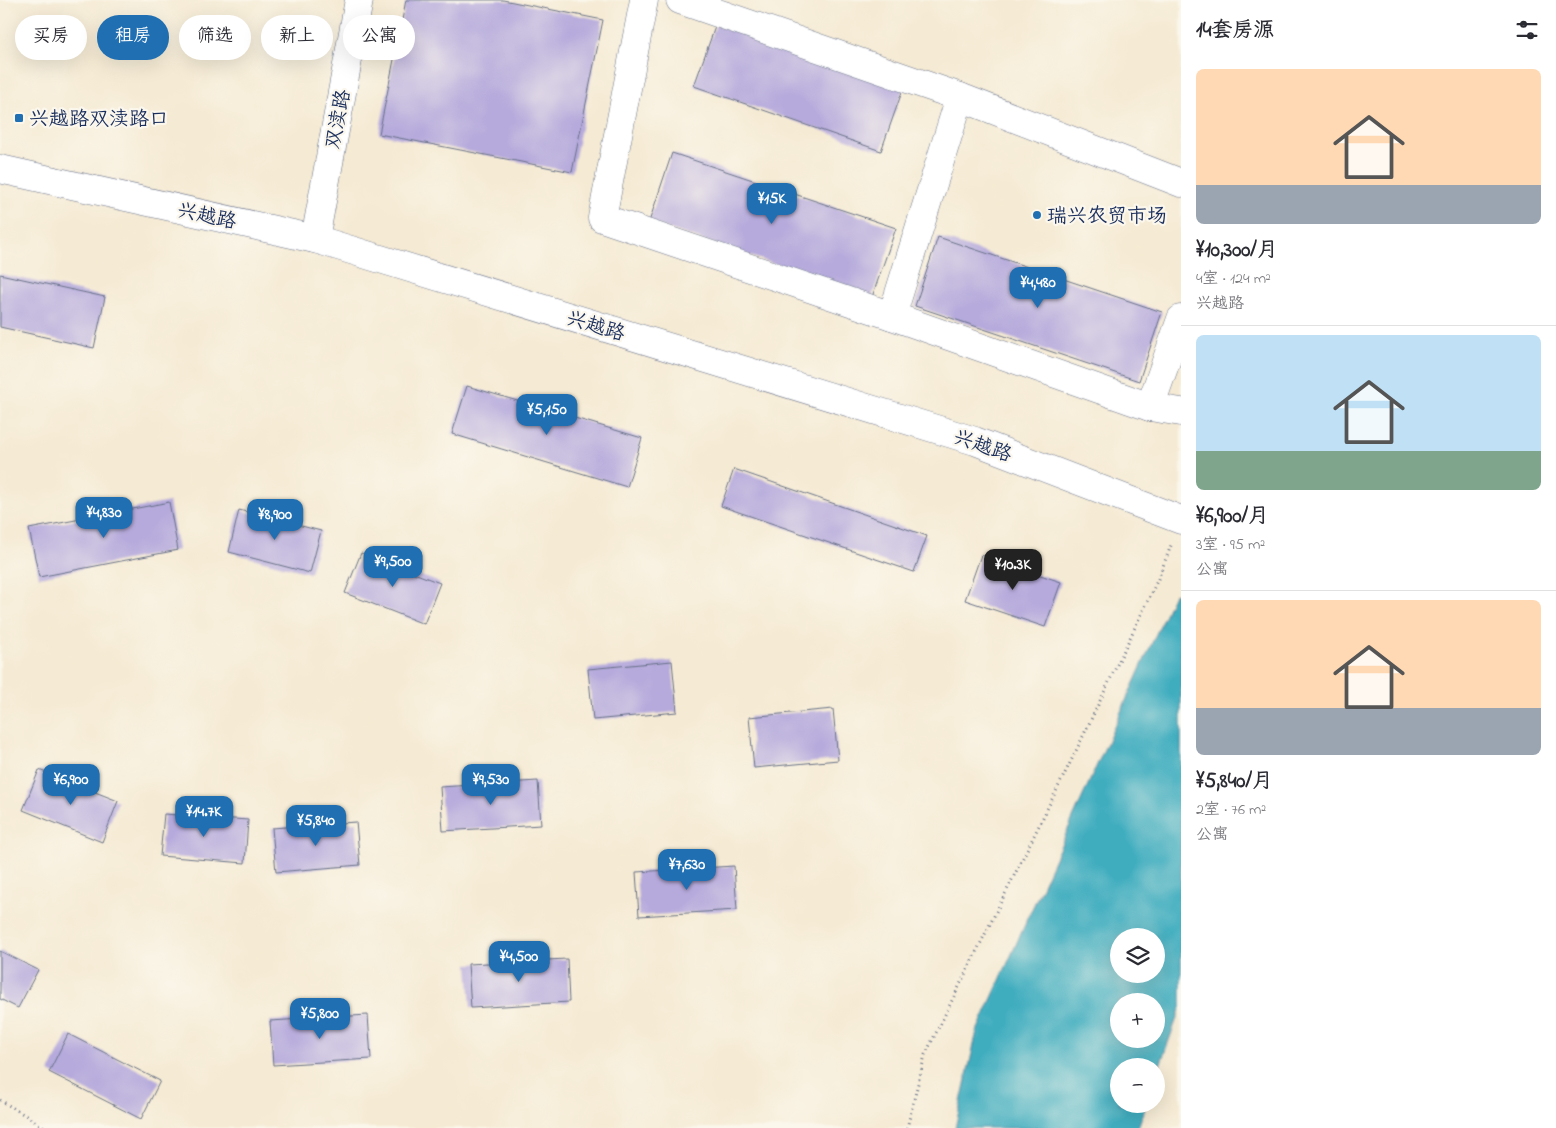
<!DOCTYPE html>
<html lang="zh">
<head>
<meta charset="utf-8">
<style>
  body { margin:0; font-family:"Indie Flower","LXGW WenKai TC",sans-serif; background:#f2f2f3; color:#2b2b33; height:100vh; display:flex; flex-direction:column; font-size:19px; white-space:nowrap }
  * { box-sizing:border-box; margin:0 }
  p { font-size:16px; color:#7c7c81 }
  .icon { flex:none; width:28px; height:28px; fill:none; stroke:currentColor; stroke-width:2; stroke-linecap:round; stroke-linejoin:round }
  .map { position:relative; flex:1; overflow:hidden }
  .side { display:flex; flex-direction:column; background:#fff; width:375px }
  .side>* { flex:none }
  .top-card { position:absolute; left:15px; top:15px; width:475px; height:45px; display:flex; gap:10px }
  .buttons { position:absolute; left:1110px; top:928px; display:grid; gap:10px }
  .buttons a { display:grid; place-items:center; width:55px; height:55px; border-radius:50%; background:#fff; box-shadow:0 5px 20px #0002; font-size:25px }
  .price { position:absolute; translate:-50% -42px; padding:0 11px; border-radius:10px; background:#1f6fb2; color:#fff; font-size:16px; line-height:32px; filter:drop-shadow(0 1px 2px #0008) }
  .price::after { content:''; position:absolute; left:50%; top:30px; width:15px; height:11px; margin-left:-8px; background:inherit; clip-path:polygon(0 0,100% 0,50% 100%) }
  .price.on { background:#222; color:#fff }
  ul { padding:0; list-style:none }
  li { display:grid; align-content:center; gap:10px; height:265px; padding:0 15px }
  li+li { border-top:1px solid #e1e1e2 }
  li span { display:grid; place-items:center; height:155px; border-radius:8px; color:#555 }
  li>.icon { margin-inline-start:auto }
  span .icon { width:90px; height:90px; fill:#fffc; stroke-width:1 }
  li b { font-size:21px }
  h2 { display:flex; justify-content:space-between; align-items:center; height:60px; padding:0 15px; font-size:21px }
  .tag { padding:0 18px; border-radius:22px; background:#fff; box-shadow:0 5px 20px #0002; font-size:18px; line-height:45px }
  .tag.on { background:#1f6fb2; color:#fff }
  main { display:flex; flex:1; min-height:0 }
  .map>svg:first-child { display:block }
</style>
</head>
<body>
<main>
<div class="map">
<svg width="1181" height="1128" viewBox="0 0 1181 1128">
  <rect width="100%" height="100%" fill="#fbf7ec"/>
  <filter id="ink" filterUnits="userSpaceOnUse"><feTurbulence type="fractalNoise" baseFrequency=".02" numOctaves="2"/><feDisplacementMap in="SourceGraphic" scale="10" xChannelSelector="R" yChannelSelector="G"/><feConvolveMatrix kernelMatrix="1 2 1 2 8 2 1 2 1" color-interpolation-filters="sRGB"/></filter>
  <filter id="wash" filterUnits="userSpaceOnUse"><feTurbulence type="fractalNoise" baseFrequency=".0096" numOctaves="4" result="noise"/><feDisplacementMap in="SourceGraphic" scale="20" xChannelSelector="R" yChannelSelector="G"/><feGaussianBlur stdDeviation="1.12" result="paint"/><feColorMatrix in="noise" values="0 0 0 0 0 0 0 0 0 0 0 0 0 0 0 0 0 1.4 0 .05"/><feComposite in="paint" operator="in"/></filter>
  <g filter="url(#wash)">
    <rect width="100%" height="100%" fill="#f5ead3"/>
    <!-- water -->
    <path fill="#41adbf" stroke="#2e6e8e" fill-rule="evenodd" d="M1181 592V1007L1156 1076V1066H1119V1104H1146L1138 1128H955L977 1031 1174 594ZM1119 936H1156V974H1119ZM1119 1001H1156V1039H1119Z"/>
    <g id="blocks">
      <!-- building -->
      <g fill="#b6aadc">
        <polygon points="406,0 503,0 603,20 572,172 379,134"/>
        <polygon points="716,24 903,89 881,151 694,86"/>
        <polygon points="672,153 896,228 872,297 649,222"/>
        <polygon points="938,237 1162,312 1139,381 915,306"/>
        <polygon points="0,274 105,297 94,348 0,327"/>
        <polygon points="467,386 642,438 627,487 452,434"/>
        <polygon points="734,469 927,536 914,572 721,506"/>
        <polygon points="169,502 178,550 39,577 29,529"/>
        <polygon points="239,510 321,531 310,573 229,552"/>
        <polygon points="361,553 440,583 424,624 345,593"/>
        <polygon points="981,555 1061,582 1045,627 965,600"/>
        <polygon points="672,661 677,712 593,720 588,669"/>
        <polygon points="833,709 838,760 754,768 749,717"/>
        <polygon points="39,770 118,801 102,842 23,810"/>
        <polygon points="538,781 541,825 443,831 440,787"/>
        <polygon points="164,814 248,820 245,863 160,856"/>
        <polygon points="356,822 360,865 276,872 272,828"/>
        <polygon points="734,866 737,910 639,916 636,872"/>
        <polygon points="0,951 38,970 18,1008 0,999"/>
        <polygon points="567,959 569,1002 471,1008 468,964"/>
        <polygon points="368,1015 371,1059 273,1065 270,1021"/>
        <polygon points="68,1034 160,1081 141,1119 49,1072"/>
      </g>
    </g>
  </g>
  <g filter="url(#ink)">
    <use href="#blocks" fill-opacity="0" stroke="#677087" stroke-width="1"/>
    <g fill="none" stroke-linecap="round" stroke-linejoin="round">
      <defs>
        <g id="minor">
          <polyline points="644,0 602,218 892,316 1150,407"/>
          <polyline points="680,0 960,97 1181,183"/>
          <polyline points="0,169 315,239 975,441 1181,520"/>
          <polyline points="315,239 359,0"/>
          <polyline points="892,316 960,97"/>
          <polyline points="1181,319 1150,407 1181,412"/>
        </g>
      </defs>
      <!-- minor casing -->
      <use href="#minor" stroke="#677087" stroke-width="29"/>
      <!-- path -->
      <g stroke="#677087" stroke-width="3" stroke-dasharray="1 4" stroke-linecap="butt">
        <polyline points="0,1100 46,1128"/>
        <polyline points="907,1128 925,1055 1077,749 1158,579 1172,543"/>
      </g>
      <!-- minor -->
      <use href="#minor" stroke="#fff" stroke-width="28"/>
    </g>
  </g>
  <!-- markers -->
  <g fill="#1f6fb2" stroke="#fbf7ec" stroke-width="2">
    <rect x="14" y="113" width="10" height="10" rx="2.5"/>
    <circle cx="1037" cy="215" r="5"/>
  </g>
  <g text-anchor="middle" stroke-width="4.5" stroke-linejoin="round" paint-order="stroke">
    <!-- poi labels -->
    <g font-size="20" fill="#1b2f5e" stroke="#fbf7ec" text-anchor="start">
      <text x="29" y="125">兴越路双渎路口</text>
      <text x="1047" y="222">瑞兴农贸市场</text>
    </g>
    <!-- street labels -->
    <g font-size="20" fill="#1b2f5e" stroke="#fbf7ec">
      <text transform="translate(337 119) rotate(-79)" y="7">双渎路</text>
      <text transform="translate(207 215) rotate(12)" y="7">兴越路</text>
      <text transform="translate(596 325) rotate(17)" y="7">兴越路</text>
      <text transform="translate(983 445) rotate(19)" y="7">兴越路</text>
    </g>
  </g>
</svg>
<div class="buttons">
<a><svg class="icon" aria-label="layers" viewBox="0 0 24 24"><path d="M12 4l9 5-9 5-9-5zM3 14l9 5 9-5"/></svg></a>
<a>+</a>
<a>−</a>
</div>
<b class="price" style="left:772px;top:225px">¥15K</b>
<b class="price" style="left:1038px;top:309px">¥4,480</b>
<b class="price" style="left:547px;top:436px">¥5,150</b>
<b class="price" style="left:104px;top:539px">¥4,830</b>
<b class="price" style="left:275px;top:541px">¥8,900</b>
<b class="price" style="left:393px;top:588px">¥9,500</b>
<b class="price on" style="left:1013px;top:591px">¥10.3K</b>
<b class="price" style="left:71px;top:806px">¥6,900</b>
<b class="price" style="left:491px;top:806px">¥9,530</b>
<b class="price" style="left:204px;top:838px">¥14.7K</b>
<b class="price" style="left:316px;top:847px">¥5,840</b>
<b class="price" style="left:687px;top:891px">¥7,630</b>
<b class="price" style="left:519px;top:983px">¥4,500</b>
<b class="price" style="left:320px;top:1040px">¥5,800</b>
<div class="top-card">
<a class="tag">买房</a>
<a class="tag on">租房</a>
<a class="tag">筛选</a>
<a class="tag">新上</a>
<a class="tag">公寓</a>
</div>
</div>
<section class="side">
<h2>14套房源<svg class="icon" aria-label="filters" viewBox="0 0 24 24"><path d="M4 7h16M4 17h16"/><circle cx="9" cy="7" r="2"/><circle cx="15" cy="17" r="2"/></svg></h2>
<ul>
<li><span style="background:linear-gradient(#ffd9b3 75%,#9aa5b1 0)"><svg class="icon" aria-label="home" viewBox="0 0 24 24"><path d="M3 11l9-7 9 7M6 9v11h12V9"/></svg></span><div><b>¥10,300/月</b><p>4室 · 124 m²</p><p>兴越路</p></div></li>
<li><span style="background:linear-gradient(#bfe0f5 75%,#7fa58c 0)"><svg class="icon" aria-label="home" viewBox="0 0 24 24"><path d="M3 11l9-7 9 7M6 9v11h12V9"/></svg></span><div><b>¥6,900/月</b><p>3室 · 95 m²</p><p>公寓</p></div></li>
<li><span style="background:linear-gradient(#ffd9b3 70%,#9aa5b1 0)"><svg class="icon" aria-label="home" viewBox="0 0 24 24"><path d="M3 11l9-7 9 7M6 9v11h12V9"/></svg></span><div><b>¥5,840/月</b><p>2室 · 76 m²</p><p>公寓</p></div></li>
</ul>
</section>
</main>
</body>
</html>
